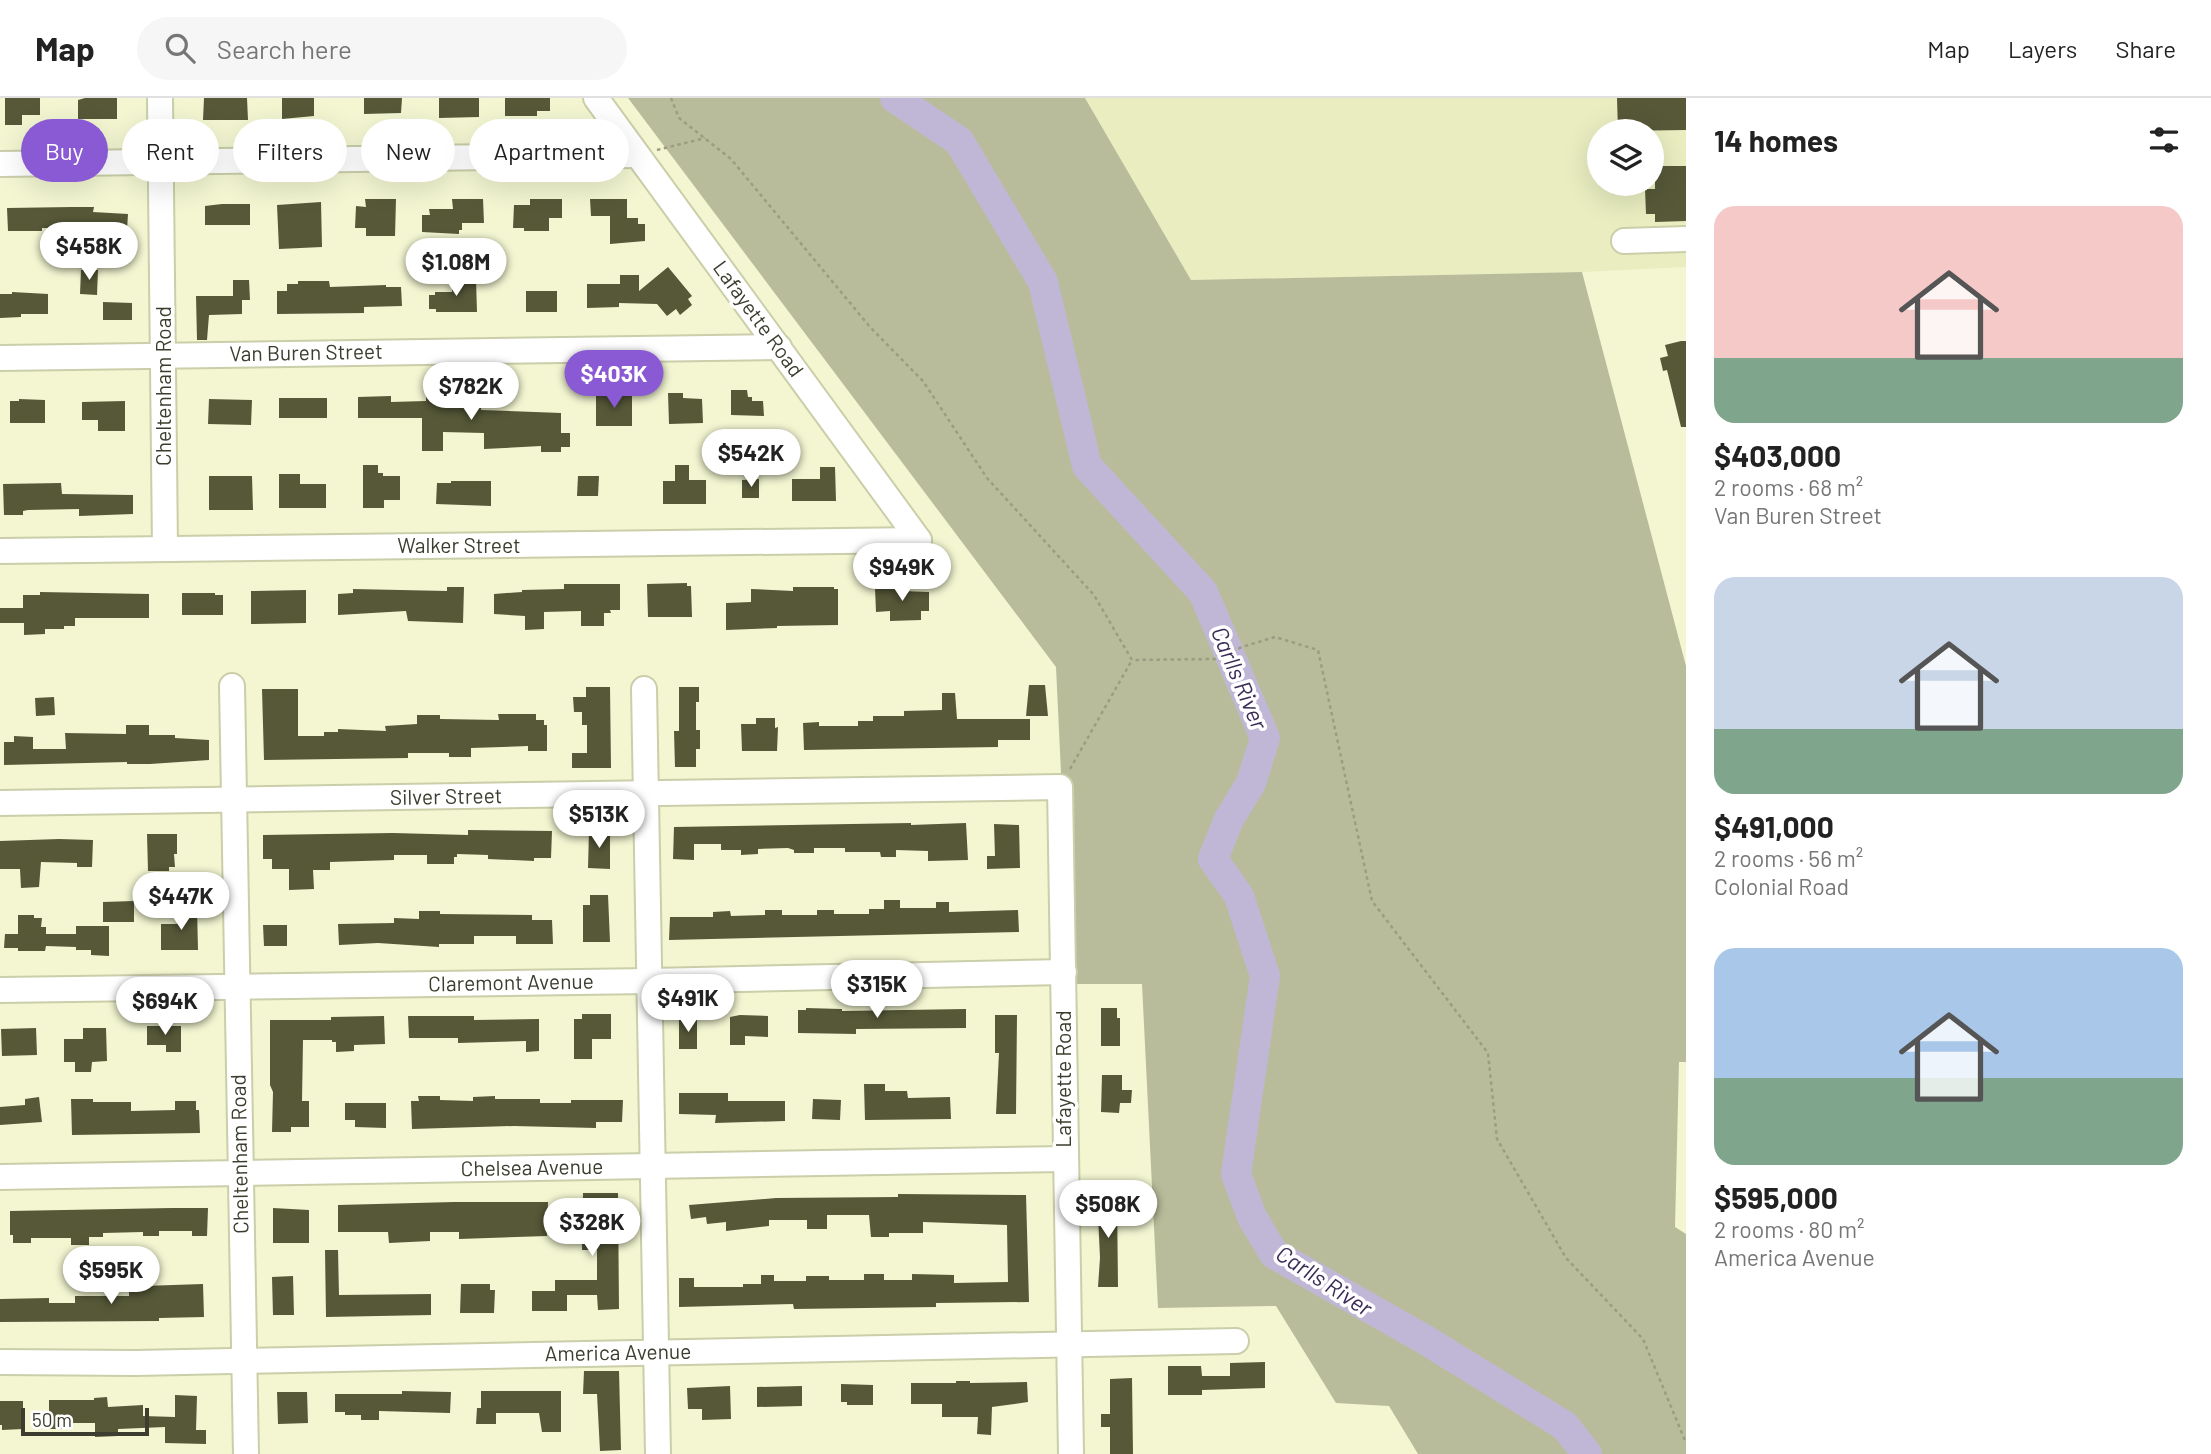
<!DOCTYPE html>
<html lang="en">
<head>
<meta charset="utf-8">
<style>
  body { margin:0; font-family:Barlow,sans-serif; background:#f6f6f6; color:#222; height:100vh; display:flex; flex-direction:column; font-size:26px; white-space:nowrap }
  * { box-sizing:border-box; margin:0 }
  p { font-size:23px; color:#767676 }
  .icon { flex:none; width:38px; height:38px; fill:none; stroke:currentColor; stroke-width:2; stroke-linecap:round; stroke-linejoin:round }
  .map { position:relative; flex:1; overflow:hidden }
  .drawer { display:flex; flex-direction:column; background:#fff; width:525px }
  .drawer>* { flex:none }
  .guide { position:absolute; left:21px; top:21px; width:665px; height:63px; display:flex; gap:14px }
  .tools { position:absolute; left:1587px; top:21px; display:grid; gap:14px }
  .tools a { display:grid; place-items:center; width:77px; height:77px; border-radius:50%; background:#fff; box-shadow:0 7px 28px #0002; font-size:35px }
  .scale { position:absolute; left:21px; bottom:18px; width:128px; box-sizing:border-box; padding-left:7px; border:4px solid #3c3d2e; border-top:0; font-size:19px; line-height:24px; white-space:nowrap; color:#3c3d2e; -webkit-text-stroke:5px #fff; paint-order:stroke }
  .price { position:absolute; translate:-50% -60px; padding:0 16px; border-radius:24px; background:#fff; color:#222; font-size:23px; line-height:46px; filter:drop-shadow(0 2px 4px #0008) }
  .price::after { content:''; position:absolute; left:50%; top:42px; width:21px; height:16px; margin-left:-10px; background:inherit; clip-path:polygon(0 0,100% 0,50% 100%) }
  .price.selected { background:#895ad3; color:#fff }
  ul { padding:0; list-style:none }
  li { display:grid; align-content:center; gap:14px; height:371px; padding:0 28px }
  li span { display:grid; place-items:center; height:217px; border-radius:21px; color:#555 }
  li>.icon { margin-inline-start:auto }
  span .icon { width:126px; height:126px; fill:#fffc; stroke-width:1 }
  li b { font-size:30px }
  h2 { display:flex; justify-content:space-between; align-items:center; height:84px; padding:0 28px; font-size:30px }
  .chip { padding:0 24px; border-radius:32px; background:#fff; box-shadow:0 7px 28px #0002; font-size:24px; line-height:63px }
  .chip.selected { background:#895ad3; color:#fff }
  header { display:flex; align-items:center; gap:42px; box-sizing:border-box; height:98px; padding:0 35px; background:#fff; border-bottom:2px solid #e0e0e0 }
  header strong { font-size:33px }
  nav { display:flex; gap:38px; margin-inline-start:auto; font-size:24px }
  .search { width:490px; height:63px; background:#f6f6f6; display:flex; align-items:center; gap:18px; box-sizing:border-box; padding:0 24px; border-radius:38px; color:#767676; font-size:26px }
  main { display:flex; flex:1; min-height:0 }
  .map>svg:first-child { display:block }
</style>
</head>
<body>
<header>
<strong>Map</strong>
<div class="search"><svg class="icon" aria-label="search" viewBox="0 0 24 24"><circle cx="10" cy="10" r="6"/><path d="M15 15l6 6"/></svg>Search here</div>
<nav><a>Map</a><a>Layers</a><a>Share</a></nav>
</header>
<main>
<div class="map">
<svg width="1686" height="1356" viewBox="0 0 1686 1356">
  <rect width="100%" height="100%" fill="#f3f6d1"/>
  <!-- built -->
  <path fill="#e9edc0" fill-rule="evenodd" d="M1085 0H1686V169L1582 174 1191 182ZM1600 33H1652V86H1600Z"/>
  <!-- forest -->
  <polygon fill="#b9bc9a" points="628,0 1085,0 1191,182 1582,174 1686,568 1686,964 1679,964 1675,1129 1686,1136 1686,1356 1418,1356 1389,1308 1336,1305 1276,1208 1158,1210 1142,886 1071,886 1056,569"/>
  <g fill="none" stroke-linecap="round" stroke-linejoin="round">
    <!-- river -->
    <polyline stroke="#c0b7d7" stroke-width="30" points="895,0 959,43 1043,184 1087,368 1203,494 1265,640 1251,685 1229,721 1213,761 1239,798 1265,878 1236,1076 1252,1119 1274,1156 1424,1241 1565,1328 1587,1356"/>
  </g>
  <!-- building -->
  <g fill="#565838">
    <polygon points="5,0 40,0 40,17 22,17 22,27 5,27"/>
    <polygon points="85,0 117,0 117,21 78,21 78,2"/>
    <polygon points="204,0 247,0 248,22 203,22"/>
    <polygon points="282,0 314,0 314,18 282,21"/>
    <polygon points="364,0 402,0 401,15 364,16"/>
    <polygon points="439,0 479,0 479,19 439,20"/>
    <polygon points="505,0 550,0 550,13 537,13 537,18 505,18"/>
    <polygon points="1617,0 1686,0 1686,32 1618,33"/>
    <polygon points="1655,68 1686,68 1686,123 1655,124 1655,116 1646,116 1645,91 1655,91"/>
    <polygon points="365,101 396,101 395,138 366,138 366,130 355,130 356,108 366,109"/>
    <polygon points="452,101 483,101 484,125 462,125 462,132 459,132 459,136 422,134 422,117 430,117 429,111 453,111"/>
    <polygon points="530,101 562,101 562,120 549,120 549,133 524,133 524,130 513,130 514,107 530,107"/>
    <polygon points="590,101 627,101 627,120 638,120 638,126 645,126 645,143 610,146 610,118 591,118"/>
    <polygon points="321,104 322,149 279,151 277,107"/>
    <polygon points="222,106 250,106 250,127 205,127 205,108"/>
    <polygon points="72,109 94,109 93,114 128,116 127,132 42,130 42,133 8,133 7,110"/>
    <polygon points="668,169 692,198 688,201 692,207 680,217 676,211 667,218 657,206 619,205 619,209 587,210 587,186 620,186 620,177 639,177 639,193"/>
    <polygon points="81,172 98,172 97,197 80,196"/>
    <polygon points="233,182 249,182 250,202 242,202 242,216 209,217 207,242 197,242 196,198 233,198"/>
    <polygon points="452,182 476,182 477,214 436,214 436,211 429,211 429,197 435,197 435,194 452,194"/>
    <polygon points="298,183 329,183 330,189 386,187 386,189 401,189 402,208 364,209 364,215 277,216 277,193 287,193 287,186 298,186"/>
    <rect x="526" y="193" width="31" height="21"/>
    <polygon points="12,194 48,196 48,216 21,216 21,219 0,220 0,196 12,196"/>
    <polygon points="103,204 132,205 132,222 103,222"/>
    <polygon points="1681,243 1686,243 1686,329 1681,329 1667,272 1663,273 1660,260 1668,258 1665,247"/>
    <polygon points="731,292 747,292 748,299 752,299 752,303 763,303 764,318 731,317"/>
    <rect x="596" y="295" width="36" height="33"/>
    <polygon points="668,295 683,295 683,300 702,301 703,325 669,326"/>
    <polygon points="426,297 481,297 481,312 561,315 561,335 570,335 570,349 561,349 561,354 541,354 541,348 484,351 484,335 443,334 443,353 422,353 422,320 358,320 358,299 391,298 391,304 426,303"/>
    <rect x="279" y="300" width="48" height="20"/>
    <polygon points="19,301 45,302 45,325 10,325 10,303 19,303"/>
    <polygon points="209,301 252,302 251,327 208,326"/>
    <polygon points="125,303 125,333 98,333 98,322 82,322 82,304"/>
    <polygon points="363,367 378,367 378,375 383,375 383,378 400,378 400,402 384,402 384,410 363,410"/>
    <polygon points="675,367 689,367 689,382 706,382 706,406 663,406 663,383 675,383"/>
    <polygon points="820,369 835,369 836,403 792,403 792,381 820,381"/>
    <polygon points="279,376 300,376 300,386 326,386 326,410 279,410"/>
    <polygon points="209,378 252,378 253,412 209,412"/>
    <polygon points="578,378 599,378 598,398 577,398"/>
    <polygon points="759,381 759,400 742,400 742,382"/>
    <polygon points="451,383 491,383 491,408 436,406 437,385 451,385"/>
    <polygon points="61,385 62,396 133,397 133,416 79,418 79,411 28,412 23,413 23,417 4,417 3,386"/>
    <polygon points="687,485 687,488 691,488 692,519 648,519 647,486"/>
    <polygon points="564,486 620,486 620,512 610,512 611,515 604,515 604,528 581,528 581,513 544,514 544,531 525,532 525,518 494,516 494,496 522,494 522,492 564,491"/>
    <polygon points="447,489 464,489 463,525 408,523 406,513 338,517 338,496 353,495 353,491 447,493"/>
    <polygon points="793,489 834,489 834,491 838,491 838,527 777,528 777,530 726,532 726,505 751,504 751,491 793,493"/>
    <polygon points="901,489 902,493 929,494 929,513 921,513 921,522 890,523 890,513 876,514 875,490"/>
    <polygon points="306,492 306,525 251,526 251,493"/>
    <polygon points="40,494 149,496 149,520 75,520 75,528 64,528 64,531 45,531 45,536 24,537 24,525 0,525 0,510 23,510 23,497 40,497"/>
    <polygon points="182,495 215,495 215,497 223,497 223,517 182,517"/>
    <polygon points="1029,587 1045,587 1048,618 1026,618"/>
    <polygon points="586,589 610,589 611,670 572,670 572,655 587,655 587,627 582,627 582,614 574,614 573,599 586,599"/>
    <polygon points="679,589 699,589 699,604 696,604 696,632 700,632 700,651 696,651 696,669 675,669 674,633 679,633"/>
    <polygon points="262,591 298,591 298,638 324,638 324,634 338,634 338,631 386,633 385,628 417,626 417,617 440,617 440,621 499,622 498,616 536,616 536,622 544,622 544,627 547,627 547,653 528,653 528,648 471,650 471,659 449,659 449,655 408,655 408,660 264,662"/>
    <polygon points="942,595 955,595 957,621 1030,621 1030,642 998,642 998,649 804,652 803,625 819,624 819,628 858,628 858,623 873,623 873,618 904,618 904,613 942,612"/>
    <polygon points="54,599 55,617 36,618 35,600"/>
    <polygon points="756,620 775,620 775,630 778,629 777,653 742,653 741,626 756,626"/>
    <polygon points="126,627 149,627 149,637 175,637 175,640 209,642 209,662 150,666 127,666 127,664 4,667 4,644 14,644 14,638 33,639 33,651 66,651 65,635 126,636"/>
    <polygon points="911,725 911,727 966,725 968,762 928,763 928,753 896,752 896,759 881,759 880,754 845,754 845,750 814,750 814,755 794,755 794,752 788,750 758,751 758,756 741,757 741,752 721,752 721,746 694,746 694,762 673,761 674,729"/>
    <polygon points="994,726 1019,727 1020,770 987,771 987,758 995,758"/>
    <polygon points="468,732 552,733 551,760 534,760 534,763 488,761 488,757 457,756 457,759 454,759 454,766 427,766 427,757 394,757 394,762 330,764 330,772 313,772 314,791 289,792 289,771 272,771 272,761 263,761 263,737 393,735 468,737"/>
    <polygon points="589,733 610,734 610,771 588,770"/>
    <polygon points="147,736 177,736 177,756 174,756 175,769 169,769 169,773 148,773"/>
    <polygon points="59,741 93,742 92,769 77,769 77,765 41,764 39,789 21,790 20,771 0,771 0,743"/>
    <polygon points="590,797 608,797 610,844 583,844 583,807 590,807"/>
    <polygon points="884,802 900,802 900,810 936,810 936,804 949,804 949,814 1018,812 1019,834 669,842 670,819 713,819 713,814 730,813 731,818 765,817 765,812 782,812 782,817 817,817 817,812 834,812 834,816 869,816 869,811 884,811"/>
    <polygon points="134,803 134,824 103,824 103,804"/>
    <polygon points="177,810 197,810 198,852 161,852 161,826 177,826"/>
    <polygon points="419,813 440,813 440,816 532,817 532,822 552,822 553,846 516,846 516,838 474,838 474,846 439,846 439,849 378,845 339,847 338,826 394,825 394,820 419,821"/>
    <polygon points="18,817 34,817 34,820 42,820 41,829 46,829 46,836 76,836 76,828 109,828 109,858 91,857 91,852 76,852 76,849 46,848 45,853 18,853 18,850 4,850 5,836 18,836"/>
    <polygon points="263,827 287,827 287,848 264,848"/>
    <polygon points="806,910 842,911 842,913 966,911 966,930 856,931 856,936 798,935 798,912 806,912"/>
    <polygon points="1101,910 1117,910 1117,920 1120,920 1120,948 1101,948"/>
    <polygon points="582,916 611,916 611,941 592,941 592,961 574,961 574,921 582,921"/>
    <polygon points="740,917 768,918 768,939 745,938 745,947 730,947 730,919"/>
    <polygon points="995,917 1017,917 1016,1016 996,1016 999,955 995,955"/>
    <polygon points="384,918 385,946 354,947 354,953 336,954 336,944 332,944 332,942 303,942 302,1003 309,1003 309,1029 291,1029 291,1034 272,1034 273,994 270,987 270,922 331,922 331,919"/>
    <polygon points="408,918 474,918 474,922 539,921 539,953 526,954 526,943 458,945 458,940 409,940"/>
    <rect x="679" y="922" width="18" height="29"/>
    <polygon points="147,928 181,928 181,954 166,954 166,947 147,947"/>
    <polygon points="36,930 37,957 2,958 1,931"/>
    <polygon points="83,930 106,930 107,963 92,964 91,974 75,974 75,964 64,964 64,941 83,941"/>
    <polygon points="1102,977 1122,977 1122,992 1132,992 1131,1005 1120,1005 1119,1015 1101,1014"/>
    <polygon points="864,986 885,986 885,993 907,993 908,1000 950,999 951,1021 865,1022"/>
    <polygon points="679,995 728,995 728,1003 785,1003 785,1023 715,1025 716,1017 679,1016"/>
    <polygon points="418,998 440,998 440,1002 473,1003 473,999 495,998 495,1001 540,1001 540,1005 571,1005 571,1002 623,1002 622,1024 596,1024 596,1030 514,1028 412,1031 411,1003 419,1003"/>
    <polygon points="39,999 42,1024 0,1027 0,1009 25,1007 25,1001"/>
    <polygon points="71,1001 93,1001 93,1004 131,1004 131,1013 175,1012 175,1003 196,1003 196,1012 199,1012 200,1035 72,1037"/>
    <polygon points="813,1001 841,1002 840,1022 812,1021"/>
    <polygon points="345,1005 386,1005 386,1030 355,1029 355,1022 345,1022"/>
    <polygon points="583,1095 618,1095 619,1211 598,1212 597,1197 567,1197 567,1213 532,1213 532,1193 555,1193 555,1182 597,1182 597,1152 582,1152"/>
    <polygon points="1097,1095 1116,1095 1117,1099 1118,1189 1098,1189 1100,1160"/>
    <polygon points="898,1096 1026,1097 1029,1204 936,1205 936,1209 794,1211 793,1206 679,1209 679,1180 694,1180 694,1189 743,1189 743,1186 761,1186 761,1177 774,1177 774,1183 806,1183 806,1178 829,1178 829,1182 864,1182 864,1176 884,1176 884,1182 912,1182 912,1176 954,1177 954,1185 1008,1184 1007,1127 923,1124 923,1135 889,1135 889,1139 871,1139 869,1117 827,1117 827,1131 807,1131 807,1122 769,1122 769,1128 726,1133 726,1124 707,1126 706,1119 691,1121 689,1107 776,1100 898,1099"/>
    <polygon points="454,1104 548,1104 547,1138 459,1141 459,1134 430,1134 430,1143 389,1145 388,1134 338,1134 338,1107"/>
    <polygon points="172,1110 208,1110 207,1138 192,1138 192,1133 159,1133 159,1138 143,1138 143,1134 103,1135 103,1139 89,1139 89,1147 71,1147 71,1140 31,1140 31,1145 13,1145 13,1137 10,1137 10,1113"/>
    <polygon points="273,1110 309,1112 309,1145 273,1145"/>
    <polygon points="325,1152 338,1152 339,1197 431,1196 431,1217 326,1219"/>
    <polygon points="293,1178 294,1217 273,1217 272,1179"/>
    <polygon points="203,1186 204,1219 159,1220 159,1223 0,1224 0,1201 49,1200 49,1205 75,1205 75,1198 129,1198 129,1191 143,1191 143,1188"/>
    <polygon points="461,1186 490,1186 490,1192 495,1192 494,1215 460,1215"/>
    <polygon points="1265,1264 1265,1290 1202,1292 1202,1297 1168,1297 1168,1268 1201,1268 1202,1278 1230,1278 1230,1265"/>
    <polygon points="584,1273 619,1273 621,1352 600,1353 597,1296 583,1296"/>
    <polygon points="1132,1280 1133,1356 1110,1356 1110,1329 1101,1329 1101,1316 1110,1316 1110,1281"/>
    <polygon points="956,1283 970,1283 970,1285 1027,1284 1028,1304 992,1309 991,1337 977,1336 978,1319 942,1319 942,1306 911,1306 911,1285 956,1285"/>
    <polygon points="841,1286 873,1287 873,1307 847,1307 847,1304 841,1304"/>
    <polygon points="730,1288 731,1321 702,1322 702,1311 688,1311 687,1290"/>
    <polygon points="802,1288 802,1308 757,1309 757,1289"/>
    <polygon points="402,1293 451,1294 450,1315 379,1313 379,1322 361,1322 361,1317 345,1317 345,1314 335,1314 335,1296 402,1296"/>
    <polygon points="481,1293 561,1293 561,1334 542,1334 539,1315 496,1315 496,1326 476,1326 477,1310 481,1310"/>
    <polygon points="277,1294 307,1294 308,1325 278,1326"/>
    <polygon points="175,1297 197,1298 196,1332 206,1332 206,1346 165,1345 165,1329 118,1331 118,1338 95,1339 95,1325 63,1325 63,1331 49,1331 49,1302 94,1302 94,1300 107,1299 108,1309 143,1307 143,1318 175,1319"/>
    <polygon points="0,1303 23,1303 23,1331 2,1332 2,1327 0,1327"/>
  </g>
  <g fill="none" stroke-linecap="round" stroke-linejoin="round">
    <defs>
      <g id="minor">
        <polyline points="160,0 165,450"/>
        <polyline points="596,0 919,442"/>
        <polyline points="0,66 637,57"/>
        <polyline points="1624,143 1686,141"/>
        <polyline points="0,260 779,249"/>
        <polyline points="0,453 919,442"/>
        <polyline points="232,588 246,1356"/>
        <polyline points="644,591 658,1356"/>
        <polyline points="0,705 1060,689 1071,1356"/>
        <polyline points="0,892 650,883 1064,874"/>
        <polyline points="0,1079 1065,1061"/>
        <polyline points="0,1264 136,1265 1236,1243"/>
      </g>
    </defs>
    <!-- minor casing -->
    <use href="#minor" stroke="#cacea9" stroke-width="28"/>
    <!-- path -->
    <g stroke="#9a9d82" stroke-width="2.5" stroke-dasharray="3.5 3.5" stroke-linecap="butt">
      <polyline points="671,0 679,20 731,61 870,229 923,283 987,380 1094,497 1132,562 1215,561 1242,549 1275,539 1318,552 1372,803 1488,955 1497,1041 1566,1160 1643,1241 1686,1345"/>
      <polyline points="657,52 705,40"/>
      <polyline points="1070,671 1132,562"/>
    </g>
    <!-- minor -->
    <use href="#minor" stroke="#fff" stroke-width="24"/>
  </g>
  <g text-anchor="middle" stroke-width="7" stroke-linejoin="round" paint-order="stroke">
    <!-- street labels -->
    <g font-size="21" fill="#3c3d2e" stroke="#fff">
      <text transform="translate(758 221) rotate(54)" y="7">Lafayette Road</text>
      <text transform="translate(306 255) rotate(-1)" y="7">Van Buren Street</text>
      <text transform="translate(164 288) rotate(-90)" y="7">Cheltenham Road</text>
      <text x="459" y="455">Walker Street</text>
      <text transform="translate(446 699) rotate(-1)" y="7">Silver Street</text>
      <text transform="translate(511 885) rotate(-1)" y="7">Claremont Avenue</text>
      <text transform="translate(1064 981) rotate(-90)" y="7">Lafayette Road</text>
      <text transform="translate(240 1056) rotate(-91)" y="7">Cheltenham Road</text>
      <text transform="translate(532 1070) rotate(-1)" y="7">Chelsea Avenue</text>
      <text transform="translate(618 1255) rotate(-1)" y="7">America Avenue</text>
    </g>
    <!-- water labels -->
    <g font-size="23" font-style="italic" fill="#3c2d58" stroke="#fff">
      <text transform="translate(1239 580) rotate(67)" y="8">Carlls River</text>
      <text transform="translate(1324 1183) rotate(33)" y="8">Carlls River</text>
    </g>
  </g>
</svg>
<div class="tools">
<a><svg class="icon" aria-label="layers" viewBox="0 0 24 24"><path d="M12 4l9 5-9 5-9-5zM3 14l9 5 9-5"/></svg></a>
</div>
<div class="scale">50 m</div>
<b class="price" style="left:89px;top:184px">$458K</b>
<b class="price" style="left:456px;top:200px">$1.08M</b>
<b class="price selected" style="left:614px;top:312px">$403K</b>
<b class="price" style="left:471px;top:324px">$782K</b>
<b class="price" style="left:751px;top:391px">$542K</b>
<b class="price" style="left:902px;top:505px">$949K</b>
<b class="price" style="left:599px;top:752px">$513K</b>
<b class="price" style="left:181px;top:834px">$447K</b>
<b class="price" style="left:877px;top:922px">$315K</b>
<b class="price" style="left:688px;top:936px">$491K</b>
<b class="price" style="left:165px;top:939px">$694K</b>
<b class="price" style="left:1108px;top:1142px">$508K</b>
<b class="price" style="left:592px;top:1160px">$328K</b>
<b class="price" style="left:111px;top:1208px">$595K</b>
<div class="guide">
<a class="chip selected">Buy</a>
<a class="chip">Rent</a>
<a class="chip">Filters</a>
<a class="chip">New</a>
<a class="chip">Apartment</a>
</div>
</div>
<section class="drawer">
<h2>14 homes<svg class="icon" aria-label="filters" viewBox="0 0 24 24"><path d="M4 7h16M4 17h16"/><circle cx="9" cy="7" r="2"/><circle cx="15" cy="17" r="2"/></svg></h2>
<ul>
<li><span style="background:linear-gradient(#f6c9c9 70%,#7fa58c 0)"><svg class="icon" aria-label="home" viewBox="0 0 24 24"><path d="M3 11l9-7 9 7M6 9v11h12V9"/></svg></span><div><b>$403,000</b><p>2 rooms · 68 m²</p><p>Van Buren Street</p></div></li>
<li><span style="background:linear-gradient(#c9d6e8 70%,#7fa58c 0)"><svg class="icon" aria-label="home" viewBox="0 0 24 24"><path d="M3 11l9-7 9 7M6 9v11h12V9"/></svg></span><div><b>$491,000</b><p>2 rooms · 56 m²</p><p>Colonial Road</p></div></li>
<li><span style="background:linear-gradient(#a9c7e8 60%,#7fa58c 0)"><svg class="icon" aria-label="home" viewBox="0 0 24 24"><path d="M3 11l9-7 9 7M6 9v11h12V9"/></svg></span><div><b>$595,000</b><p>2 rooms · 80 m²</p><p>America Avenue</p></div></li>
</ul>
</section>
</main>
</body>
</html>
